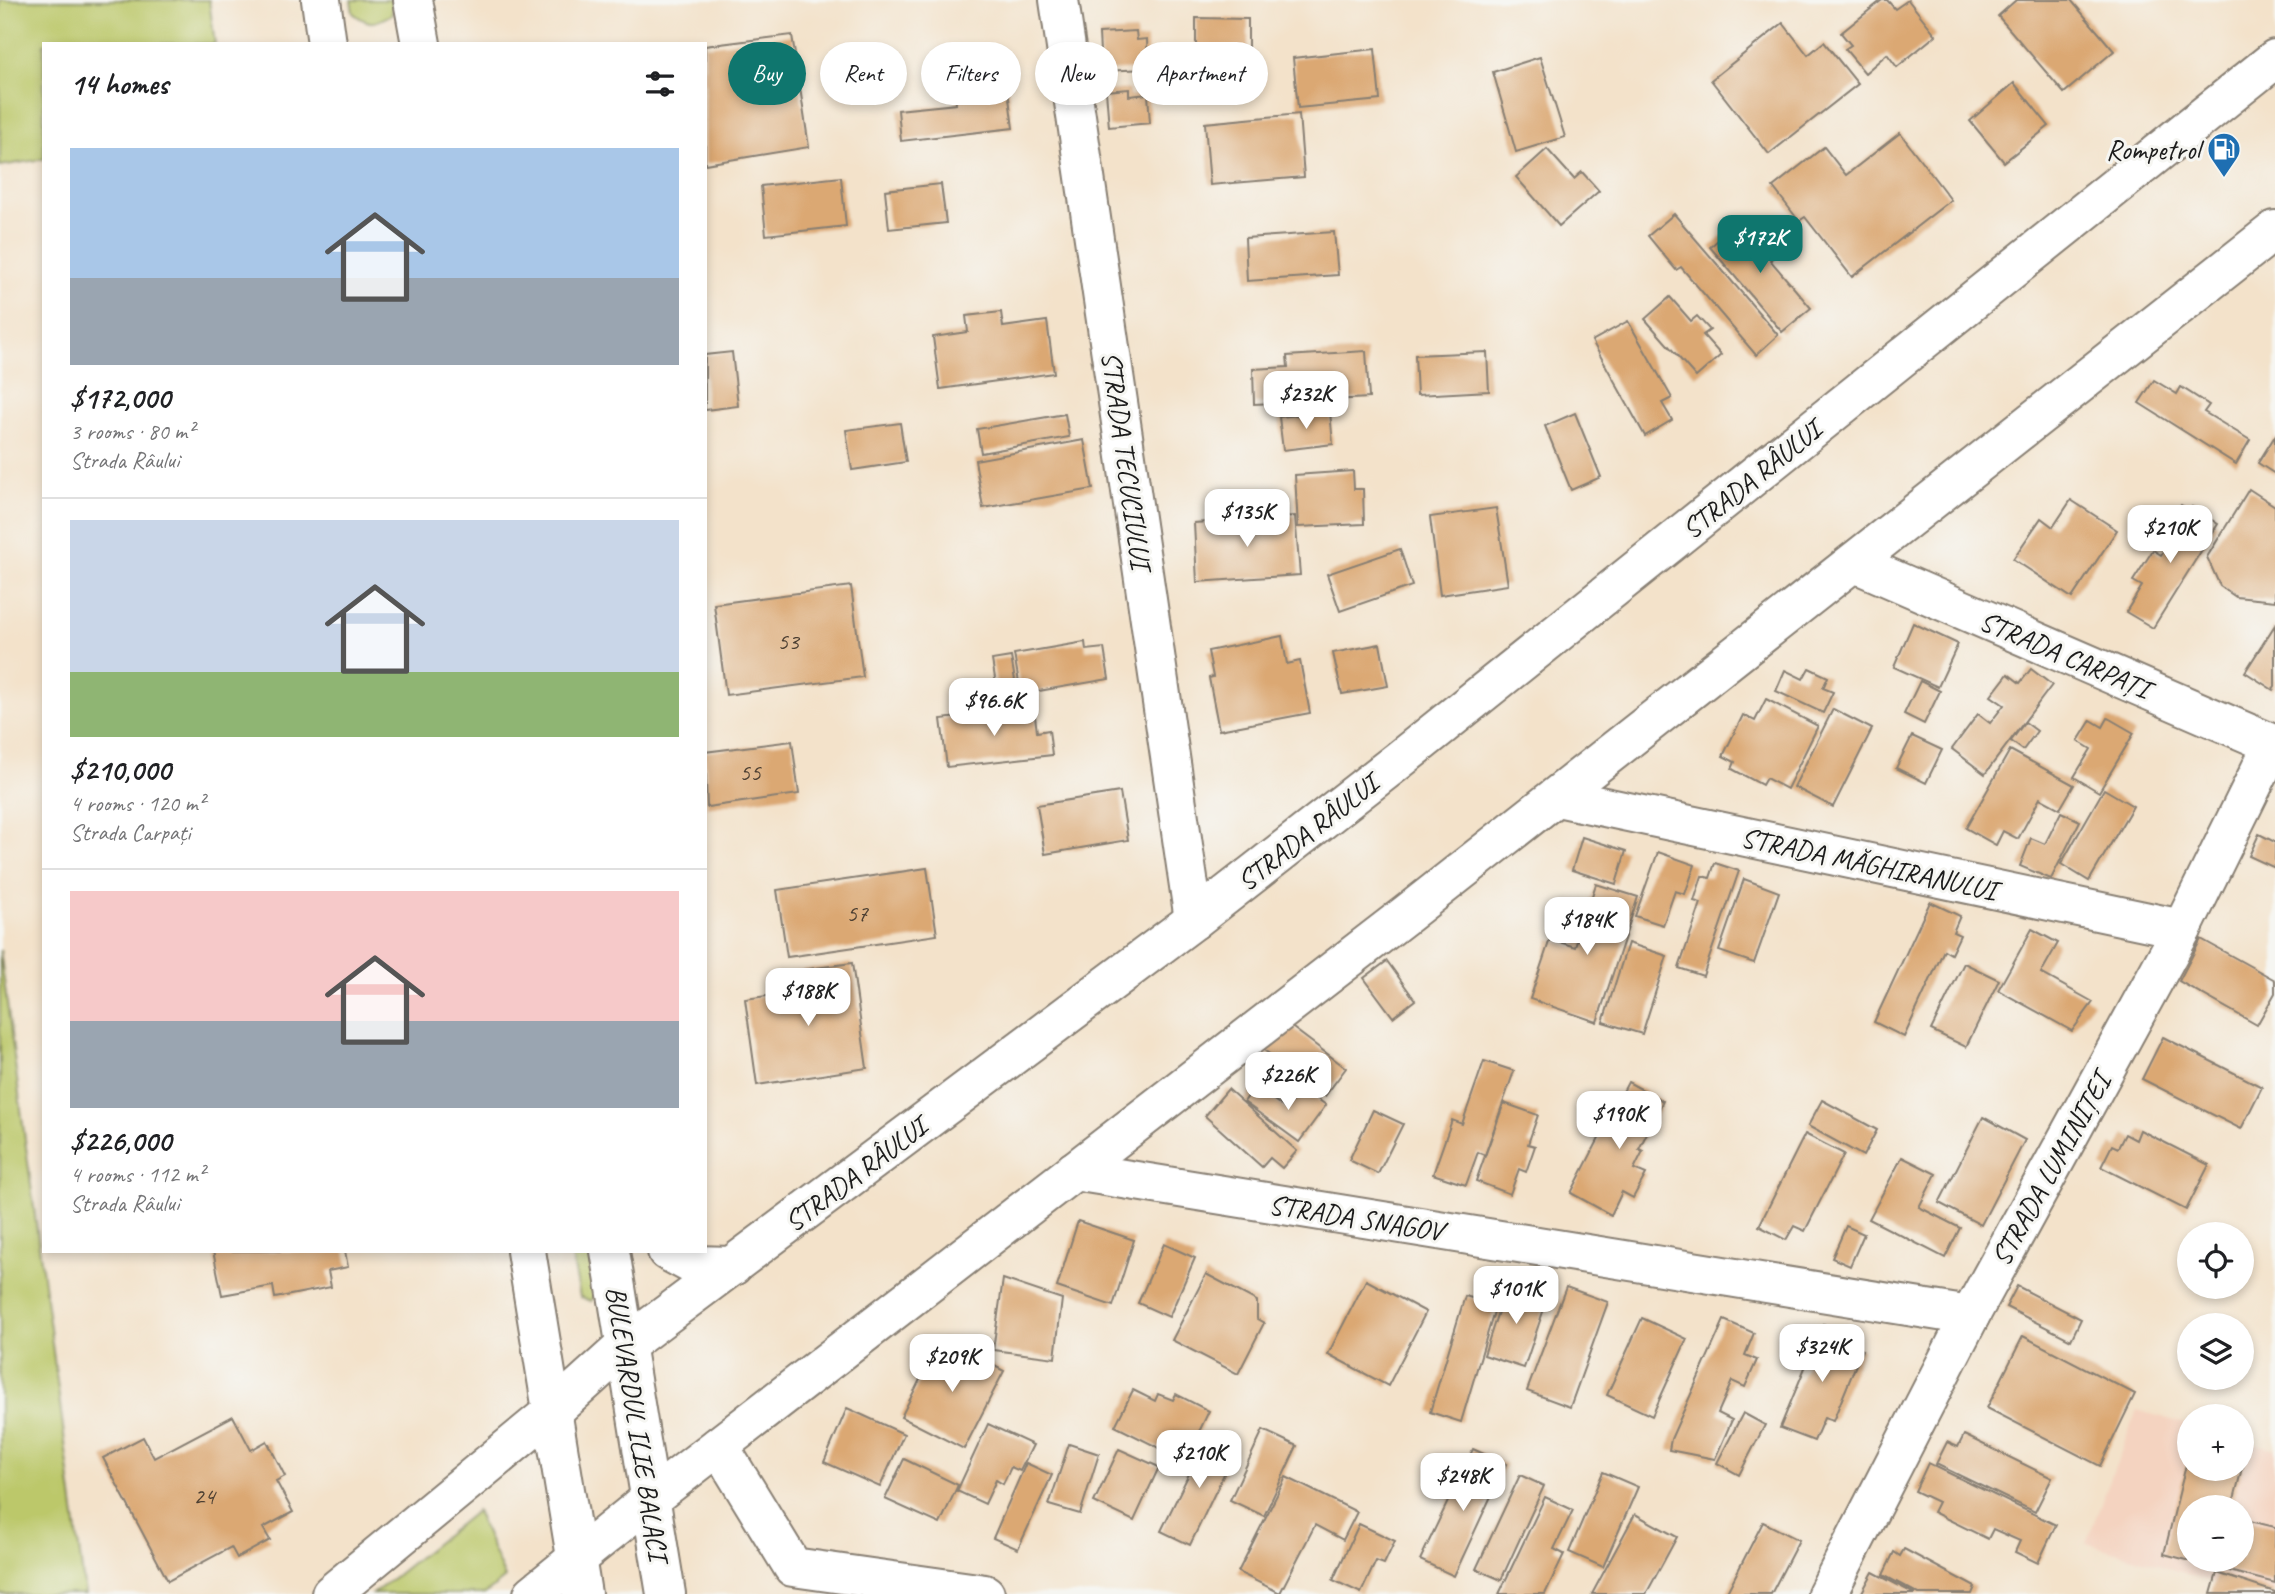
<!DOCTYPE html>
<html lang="en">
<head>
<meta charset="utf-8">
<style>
  body { margin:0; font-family:Caveat,sans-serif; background:#f6f6f6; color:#202124; height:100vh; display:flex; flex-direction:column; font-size:26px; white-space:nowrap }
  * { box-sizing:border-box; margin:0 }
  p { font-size:23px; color:#757577 }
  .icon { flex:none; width:38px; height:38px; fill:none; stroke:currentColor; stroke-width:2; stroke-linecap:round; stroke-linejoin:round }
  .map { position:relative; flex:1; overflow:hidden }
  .drawer { position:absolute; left:42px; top:42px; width:665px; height:1211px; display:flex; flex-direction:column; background:#fff; border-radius:0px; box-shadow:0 4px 10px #0003 }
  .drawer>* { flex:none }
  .guide { position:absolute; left:728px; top:42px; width:665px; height:63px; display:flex; gap:14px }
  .controls { position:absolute; left:2177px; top:1222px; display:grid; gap:14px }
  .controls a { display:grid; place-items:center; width:77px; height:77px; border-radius:50%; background:#fff; box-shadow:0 4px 10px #0003; font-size:35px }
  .price { position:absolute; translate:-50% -60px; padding:0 16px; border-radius:14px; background:#fff; color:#222; font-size:23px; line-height:46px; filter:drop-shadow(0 2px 4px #0008) }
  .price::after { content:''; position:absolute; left:50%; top:42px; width:21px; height:16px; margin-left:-10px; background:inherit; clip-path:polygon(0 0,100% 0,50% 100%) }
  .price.current { background:#0f766e; color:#fff }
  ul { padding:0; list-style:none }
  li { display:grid; align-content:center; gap:14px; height:371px; padding:0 28px }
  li+li { border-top:2px solid #e0e0e0 }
  li span { display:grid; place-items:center; height:217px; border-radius:0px; color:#555 }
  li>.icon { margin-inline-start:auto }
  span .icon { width:126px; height:126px; fill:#fffc; stroke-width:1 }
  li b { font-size:30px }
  h2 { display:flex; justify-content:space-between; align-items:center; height:84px; padding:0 28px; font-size:30px }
  .pill { padding:0 24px; border-radius:32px; background:#fff; box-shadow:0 4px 10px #0003; font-size:24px; line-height:63px }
  .pill.current { background:#0f766e; color:#fff }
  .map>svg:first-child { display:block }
</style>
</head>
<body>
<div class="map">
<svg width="2275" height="1594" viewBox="0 0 2275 1594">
  <rect width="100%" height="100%" fill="#f6f6f2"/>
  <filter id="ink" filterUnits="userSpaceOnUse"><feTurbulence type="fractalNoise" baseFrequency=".0143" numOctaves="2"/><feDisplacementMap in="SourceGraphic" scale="14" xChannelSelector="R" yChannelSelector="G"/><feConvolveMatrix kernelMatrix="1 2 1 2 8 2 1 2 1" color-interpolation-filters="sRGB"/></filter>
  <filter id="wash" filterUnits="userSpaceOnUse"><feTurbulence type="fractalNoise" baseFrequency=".00686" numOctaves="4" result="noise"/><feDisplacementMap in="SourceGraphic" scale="28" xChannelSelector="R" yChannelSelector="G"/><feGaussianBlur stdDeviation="1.57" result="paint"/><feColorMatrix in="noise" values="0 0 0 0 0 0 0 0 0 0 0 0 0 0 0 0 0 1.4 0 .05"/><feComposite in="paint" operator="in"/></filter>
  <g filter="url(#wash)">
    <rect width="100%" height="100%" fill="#f3e2ca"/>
    <!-- built -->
    <path fill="#f4d3c0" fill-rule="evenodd" d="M2137 1410 2189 1425V1468H2242V1440L2275 1449V1594H2253L2086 1543ZM2189 1507H2242V1559H2189Z"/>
    <!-- green -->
    <g fill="#bcc86a" stroke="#6c7243" stroke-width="2">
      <polygon points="0,0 209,0 215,44 44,44 44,159 0,166"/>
      <path d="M351 0H393L392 14C375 24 369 26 353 13Z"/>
      <polygon points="0,950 85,1594 0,1594"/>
      <polygon points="571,1251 595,1251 602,1289 591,1301 580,1297"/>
      <polygon points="476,1511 505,1578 485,1594 373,1594"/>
    </g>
    <g id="blocks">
      <!-- building -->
      <g fill="#dba873">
        <polygon points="1882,0 1887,0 1895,9 1908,0 1936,35 1897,67 1887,54 1865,73 1845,49 1851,45 1841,33"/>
        <polygon points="2016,0 2071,0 2114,51 2064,93 1998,16"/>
        <polygon points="1196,18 1248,19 1248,63 1196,63"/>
        <polygon points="1783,23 1808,55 1824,42 1858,84 1769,154 1711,80"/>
        <polygon points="1136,31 1137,40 1147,39 1148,69 1101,71 1099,33"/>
        <polygon points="792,35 809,147 705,164 705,46"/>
        <polygon points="1375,49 1380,100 1298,108 1293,58"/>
        <polygon points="1540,57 1565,137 1516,152 1493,72"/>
        <polygon points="1007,83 1013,128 901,141 898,110 956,104 955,89"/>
        <polygon points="2014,83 2049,126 2004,162 1970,121"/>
        <polygon points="1129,89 1129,96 1148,94 1150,123 1109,127 1106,91"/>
        <polygon points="1299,114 1304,177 1210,185 1205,123"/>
        <polygon points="1900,133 1951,200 1852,277 1805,217 1799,221 1773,187 1824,147 1846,175"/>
        <polygon points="1547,149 1574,179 1582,172 1599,191 1559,226 1516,177"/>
        <polygon points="841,177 846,226 766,235 761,186"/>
        <polygon points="941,184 946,223 889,229 885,190"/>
        <polygon points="1674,214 1778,335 1756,355 1681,267 1676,270 1648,236"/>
        <polygon points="1743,218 1775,256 1770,260 1811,308 1782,332 1710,247"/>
        <polygon points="1334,232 1338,275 1247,281 1245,238"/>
        <polygon points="1670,297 1691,321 1697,316 1710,330 1703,335 1721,355 1696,377 1645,319"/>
        <polygon points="1001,312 1003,327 1047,321 1054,373 940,389 933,337 968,332 966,316"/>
        <polygon points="1628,321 1672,398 1662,403 1672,420 1645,436 1592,341"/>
        <polygon points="1366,351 1369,398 1254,404 1253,369 1288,367 1287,356"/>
        <polygon points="732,352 738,406 705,410 705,355"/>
        <polygon points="1487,352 1489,391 1417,395 1415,355"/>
        <polygon points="2154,380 2177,394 2181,387 2209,405 2204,412 2250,440 2236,464 2139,403"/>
        <polygon points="1330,412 1333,444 1283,450 1279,417"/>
        <polygon points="1575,413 1601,477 1571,490 1545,426"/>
        <polygon points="1065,414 1069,437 981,453 977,429"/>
        <polygon points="900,423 906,462 852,470 846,430"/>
        <polygon points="2275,436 2275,474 2258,463"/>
        <polygon points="1084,440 1093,489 983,508 975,460"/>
        <polygon points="1353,471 1354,489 1363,489 1364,524 1298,527 1295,475"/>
        <polygon points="2249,489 2275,506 2275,601 2236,597 2220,586 2207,557"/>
        <polygon points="2071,500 2117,530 2072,598 2013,559 2041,518 2053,527"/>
        <polygon points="2181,505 2190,510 2192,507 2218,524 2153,628 2126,612 2142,586 2133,581 2153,550 2161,555 2176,533 2167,527"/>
        <polygon points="1496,508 1508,585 1440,595 1430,517"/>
        <polygon points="1295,516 1300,575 1197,582 1194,523"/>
        <polygon points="1400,549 1412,586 1340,611 1327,574"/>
        <polygon points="851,586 863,677 726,695 714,604"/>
        <polygon points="1913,623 1958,644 1938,687 1894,667"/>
        <polygon points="2275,625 2275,687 2273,690 2245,672"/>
        <polygon points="1282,636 1287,664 1300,661 1310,713 1219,730 1209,678 1213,677 1208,651"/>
        <polygon points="1085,642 1086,650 1104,648 1109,679 1021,694 1014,654"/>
        <polygon points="1380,644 1388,686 1342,694 1333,653"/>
        <polygon points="1011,657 1017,692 998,696 992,660"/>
        <polygon points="1809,668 1828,677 1823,688 1833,692 1823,713 1776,691 1785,670 1803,679"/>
        <polygon points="2031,669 2052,685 1985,774 1952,749 1978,714 1990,723 2004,705 1991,696 2008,674 2020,683"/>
        <polygon points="1920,681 1940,691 1924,724 1904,714"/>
        <polygon points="1766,699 1818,726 1787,789 1766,778 1762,785 1732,769 1735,762 1723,756 1743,715 1755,721"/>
        <polygon points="1034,708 1037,732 1049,730 1052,755 947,767 941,719"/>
        <polygon points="1833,709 1872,729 1833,807 1794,787"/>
        <polygon points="2108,718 2134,733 2099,792 2074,777 2091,749 2078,741 2091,720 2103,727"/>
        <polygon points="2025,722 2037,731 2023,750 2011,741"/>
        <polygon points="1912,736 1942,750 1926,783 1896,768"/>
        <polygon points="792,741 799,794 707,807 705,752"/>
        <polygon points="2010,750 2074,785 2060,809 2040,798 2018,839 2003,831 1996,845 1966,828"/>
        <polygon points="2104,789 2133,806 2089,881 2061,864"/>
        <polygon points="1120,792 1128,840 1045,854 1037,805"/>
        <polygon points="2061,812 2080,821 2051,879 2020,866 2031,838 2045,844"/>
        <polygon points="2259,834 2275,842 2275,868 2249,856"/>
        <polygon points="1582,837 1626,851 1616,884 1572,870"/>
        <polygon points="1658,852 1695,865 1685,894 1675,891 1663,925 1635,916"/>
        <polygon points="1715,863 1739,871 1703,976 1679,968 1701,903 1694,901 1702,876 1710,878"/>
        <polygon points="927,868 937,935 787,957 777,890"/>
        <polygon points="1744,879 1779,892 1754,963 1719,951"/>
        <polygon points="1596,884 1638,897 1597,1022 1530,999 1550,939 1575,947"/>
        <polygon points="1930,902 1960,916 1953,932 1960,935 1951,954 1944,950 1904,1037 1874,1022"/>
        <polygon points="2032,929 2058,943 2041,973 2093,1002 2072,1031 1998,990"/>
        <polygon points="2201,939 2275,980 2275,993 2257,1025 2179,981"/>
        <polygon points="1628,943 1667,956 1642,1034 1603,1022"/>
        <polygon points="1387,961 1415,1000 1393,1017 1364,978"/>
        <polygon points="852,963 867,1068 757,1085 745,999 797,992 794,971"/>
        <polygon points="1964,963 1999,980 1966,1047 1931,1030"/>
        <polygon points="1281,1019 1346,1068 1325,1096 1260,1047"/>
        <polygon points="2163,1037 2262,1087 2241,1129 2142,1079"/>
        <polygon points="1484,1061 1514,1071 1485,1155 1478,1152 1466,1185 1433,1174 1452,1120 1462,1124"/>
        <polygon points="1628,1082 1663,1101 1639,1149 1643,1151 1634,1169 1646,1174 1633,1198 1622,1192 1611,1215 1571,1193"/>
        <polygon points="1255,1086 1286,1109 1302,1088 1326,1105 1299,1142 1244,1102"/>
        <polygon points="1228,1089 1297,1151 1282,1168 1270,1158 1262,1167 1205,1116"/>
        <polygon points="1822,1100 1877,1130 1863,1156 1808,1126"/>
        <polygon points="1504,1103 1538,1115 1528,1144 1535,1146 1526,1172 1519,1169 1510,1194 1476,1181"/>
        <polygon points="1373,1110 1403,1124 1378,1174 1349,1160"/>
        <polygon points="1983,1117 2025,1140 1981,1225 1939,1203"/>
        <polygon points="2140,1130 2209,1165 2186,1210 2101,1167 2112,1145 2118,1148 2125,1134 2136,1140"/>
        <polygon points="1805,1134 1844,1154 1805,1231 1794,1226 1786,1240 1759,1226"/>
        <polygon points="1902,1157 1936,1174 1919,1207 1960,1228 1945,1258 1869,1219"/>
        <polygon points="1078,1221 1134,1240 1113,1306 1057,1287"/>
        <polygon points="1846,1226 1864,1234 1850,1266 1832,1258"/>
        <polygon points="1164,1244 1195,1258 1169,1317 1138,1303"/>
        <polygon points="213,1251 345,1251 348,1267 328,1271 331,1287 275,1298 273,1286 222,1295"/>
        <polygon points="1206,1274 1257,1301 1257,1319 1264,1323 1238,1374 1172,1340"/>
        <polygon points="1003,1279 1062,1299 1055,1358 993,1350"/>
        <polygon points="1366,1280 1426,1312 1388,1386 1328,1354"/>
        <polygon points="1507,1284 1548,1297 1524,1368 1484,1355"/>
        <polygon points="2017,1286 2081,1319 2071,1340 2006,1307"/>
        <polygon points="1566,1287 1608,1302 1570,1407 1527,1391"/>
        <polygon points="1465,1296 1496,1305 1461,1422 1430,1412"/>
        <polygon points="1642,1318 1687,1339 1652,1416 1607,1395"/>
        <polygon points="1724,1320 1754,1333 1745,1355 1757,1360 1745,1387 1732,1381 1718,1413 1732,1420 1715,1459 1669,1450 1671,1439"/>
        <polygon points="1823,1324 1847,1334 1844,1342 1862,1350 1833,1421 1824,1418 1814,1441 1780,1428"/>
        <polygon points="2023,1336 2135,1394 2100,1466 1987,1408"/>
        <polygon points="941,1338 1004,1371 964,1449 901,1417"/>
        <polygon points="1133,1390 1155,1401 1158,1394 1173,1400 1176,1394 1209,1411 1185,1461 1115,1426"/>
        <polygon points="847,1408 904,1434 880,1487 824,1462"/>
        <polygon points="1743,1413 1765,1425 1739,1475 1717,1463"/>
        <polygon points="233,1416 251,1450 267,1441 285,1476 276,1481 293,1512 263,1528 270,1540 237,1558 231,1547 168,1581 103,1458 143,1437 154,1458"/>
        <polygon points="988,1424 1033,1445 1020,1471 1011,1467 1003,1484 996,1480 985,1504 957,1491"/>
        <polygon points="1263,1430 1297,1446 1264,1516 1230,1500"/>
        <polygon points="1208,1435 1236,1449 1190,1545 1161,1531"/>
        <polygon points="1964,1435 2052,1478 2035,1512 1936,1464 1947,1442 1958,1447"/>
        <polygon points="2242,1443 2249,1445 2243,1467 2242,1467"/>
        <polygon points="1069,1444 1099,1454 1080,1514 1049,1505"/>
        <polygon points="1119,1449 1159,1467 1134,1521 1094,1502"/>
        <polygon points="1473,1449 1506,1464 1454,1576 1420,1560"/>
        <polygon points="2188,1457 2189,1468 2242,1468 2232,1507 2189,1507 2189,1559 2242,1559 2242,1519 2275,1527 2275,1583 2164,1554"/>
        <polygon points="904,1459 958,1485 940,1524 885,1499"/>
        <polygon points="1026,1463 1052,1475 1018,1549 993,1538"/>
        <polygon points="1928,1463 2056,1525 2038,1563 2015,1552 2020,1541 1993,1529 1988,1539 1933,1512 1938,1502 1915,1491"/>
        <polygon points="1603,1472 1638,1487 1603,1567 1569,1552"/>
        <polygon points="1520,1475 1544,1486 1501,1580 1476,1569"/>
        <polygon points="1286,1477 1357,1512 1343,1540 1315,1525 1280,1593 1238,1572"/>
        <polygon points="1545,1497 1573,1510 1554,1549 1564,1554 1545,1594 1499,1594"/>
        <polygon points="1635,1514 1677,1537 1646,1594 1592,1594"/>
        <polygon points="1763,1522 1799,1540 1771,1594 1726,1594"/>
        <polygon points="1359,1524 1395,1541 1384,1564 1376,1561 1361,1593 1333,1580"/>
        <polygon points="1904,1549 1975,1587 1972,1594 1919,1594 1883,1575 1894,1552 1900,1556"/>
        <polygon points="1873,1572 1915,1594 1861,1594"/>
        <polygon points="2217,1573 2275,1592 2275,1594 2211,1594"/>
      </g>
    </g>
  </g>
  <g filter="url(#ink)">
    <use href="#blocks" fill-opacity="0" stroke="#887f73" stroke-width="2"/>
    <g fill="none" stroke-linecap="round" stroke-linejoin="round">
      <defs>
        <g id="street">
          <polyline points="1059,0 1194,920"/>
          <polyline points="1855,563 2275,745"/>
          <polyline points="1557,797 2182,929"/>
          <polyline points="1074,1171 1970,1316"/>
          <polyline points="719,1446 793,1567 985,1594"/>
          <polyline points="1827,1594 1970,1316 2182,929 2273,744"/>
        </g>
        <g id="secondary">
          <polyline points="321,0 327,44"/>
          <polyline points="413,0 421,44"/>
          <polyline points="526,1251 582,1594"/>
          <polyline points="610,1251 666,1594"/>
        </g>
        <g id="primary">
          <polyline points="667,1251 693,1265 733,1266"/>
          <polyline points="331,1594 553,1411 626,1345 1194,920 1399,760 2275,59"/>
          <polyline points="533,1594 650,1499 1408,913 2275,230"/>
        </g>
      </defs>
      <!-- street casing -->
      <use href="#street" stroke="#887f73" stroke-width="42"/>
      <!-- secondary casing -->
      <use href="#secondary" stroke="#887f73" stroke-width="42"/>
      <!-- primary casing -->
      <use href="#primary" stroke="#887f73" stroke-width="42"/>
      <!-- street -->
      <use href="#street" stroke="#fff" stroke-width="38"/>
      <!-- secondary -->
      <use href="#secondary" stroke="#fff" stroke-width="38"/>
      <!-- primary -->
      <use href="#primary" stroke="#fff" stroke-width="38"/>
    </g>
  </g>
  <!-- icons -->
  <defs>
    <symbol id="fuel-pin" viewBox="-11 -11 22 30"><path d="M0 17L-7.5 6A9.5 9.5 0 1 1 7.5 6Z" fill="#1f6fb2" stroke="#f6f6f2"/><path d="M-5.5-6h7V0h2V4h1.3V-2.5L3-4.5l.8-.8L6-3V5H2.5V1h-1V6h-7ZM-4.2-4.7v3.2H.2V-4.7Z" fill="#fff"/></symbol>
  </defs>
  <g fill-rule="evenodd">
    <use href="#fuel-pin" x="2205" y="130" width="38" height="52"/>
  </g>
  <g text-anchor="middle" stroke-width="6" stroke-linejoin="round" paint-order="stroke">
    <!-- number labels -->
    <g font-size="24" fill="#4c3f32">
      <text x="788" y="649">53</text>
      <text x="750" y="780">55</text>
      <text x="857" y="921">57</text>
      <text x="204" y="1504">24</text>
    </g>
    <!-- poi labels -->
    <g font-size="28" fill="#1c1c1c" stroke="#f6f6f2" text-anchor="end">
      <text x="2200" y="159">Rompetrol</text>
    </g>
    <!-- street labels -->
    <g font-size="28" fill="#1c1c1c" stroke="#f6f6f2">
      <text transform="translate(1127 460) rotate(82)" y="10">STRADA TECUCIULUI</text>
      <text transform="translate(1751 479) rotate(-39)" y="10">STRADA RÂULUI</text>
      <text transform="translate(2065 654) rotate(23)" y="10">STRADA CARPAȚI</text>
      <text transform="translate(1307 832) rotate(-38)" y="10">STRADA RÂULUI</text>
      <text transform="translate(1869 863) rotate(12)" y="10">STRADA MĂGHIRANULUI</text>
      <text transform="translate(2050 1169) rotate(-61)" y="10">STRADA LUMINIȚEI</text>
      <text transform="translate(855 1174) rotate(-37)" y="10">STRADA RÂULUI</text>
      <text transform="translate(1356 1217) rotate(9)" y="10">STRADA SNAGOV</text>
      <text transform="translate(638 1423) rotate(81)" y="10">BULEVARDUL ILIE BALACI</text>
    </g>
  </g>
</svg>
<div class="controls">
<a><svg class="icon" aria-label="locate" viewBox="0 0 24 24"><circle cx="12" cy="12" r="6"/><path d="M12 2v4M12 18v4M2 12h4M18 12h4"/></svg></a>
<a><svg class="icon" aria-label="layers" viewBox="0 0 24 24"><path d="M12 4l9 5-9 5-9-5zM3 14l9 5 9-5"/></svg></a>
<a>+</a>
<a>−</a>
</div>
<b class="price current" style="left:1760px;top:275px">$172K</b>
<b class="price" style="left:1306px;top:431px">$232K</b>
<b class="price" style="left:1247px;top:549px">$135K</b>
<b class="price" style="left:2170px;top:565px">$210K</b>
<b class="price" style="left:994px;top:738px">$96.6K</b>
<b class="price" style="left:1587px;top:957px">$184K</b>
<b class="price" style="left:808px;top:1028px">$188K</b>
<b class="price" style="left:1288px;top:1112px">$226K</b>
<b class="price" style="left:1619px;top:1151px">$190K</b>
<b class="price" style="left:1516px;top:1326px">$101K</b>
<b class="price" style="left:1822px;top:1384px">$324K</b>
<b class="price" style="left:952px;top:1394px">$209K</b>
<b class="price" style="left:1199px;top:1490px">$210K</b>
<b class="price" style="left:1463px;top:1513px">$248K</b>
<div class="guide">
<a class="pill current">Buy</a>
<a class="pill">Rent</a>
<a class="pill">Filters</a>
<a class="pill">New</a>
<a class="pill">Apartment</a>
</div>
<section class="drawer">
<h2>14 homes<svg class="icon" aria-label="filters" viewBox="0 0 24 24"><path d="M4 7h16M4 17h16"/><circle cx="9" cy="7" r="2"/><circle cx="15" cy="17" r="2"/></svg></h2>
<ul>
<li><span style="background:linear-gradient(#a9c7e8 60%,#9aa5b1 0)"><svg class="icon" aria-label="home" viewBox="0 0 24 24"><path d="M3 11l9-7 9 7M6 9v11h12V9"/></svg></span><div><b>$172,000</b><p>3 rooms · 80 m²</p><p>Strada Râului</p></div></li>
<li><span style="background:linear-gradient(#c9d6e8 70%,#8fb573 0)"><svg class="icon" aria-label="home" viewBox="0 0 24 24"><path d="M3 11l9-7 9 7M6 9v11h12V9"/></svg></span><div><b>$210,000</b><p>4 rooms · 120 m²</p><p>Strada Carpați</p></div></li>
<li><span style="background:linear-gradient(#f6c9c9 60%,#9aa5b1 0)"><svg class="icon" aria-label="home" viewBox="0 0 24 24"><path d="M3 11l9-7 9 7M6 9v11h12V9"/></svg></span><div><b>$226,000</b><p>4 rooms · 112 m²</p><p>Strada Râului</p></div></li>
</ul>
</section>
</div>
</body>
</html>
